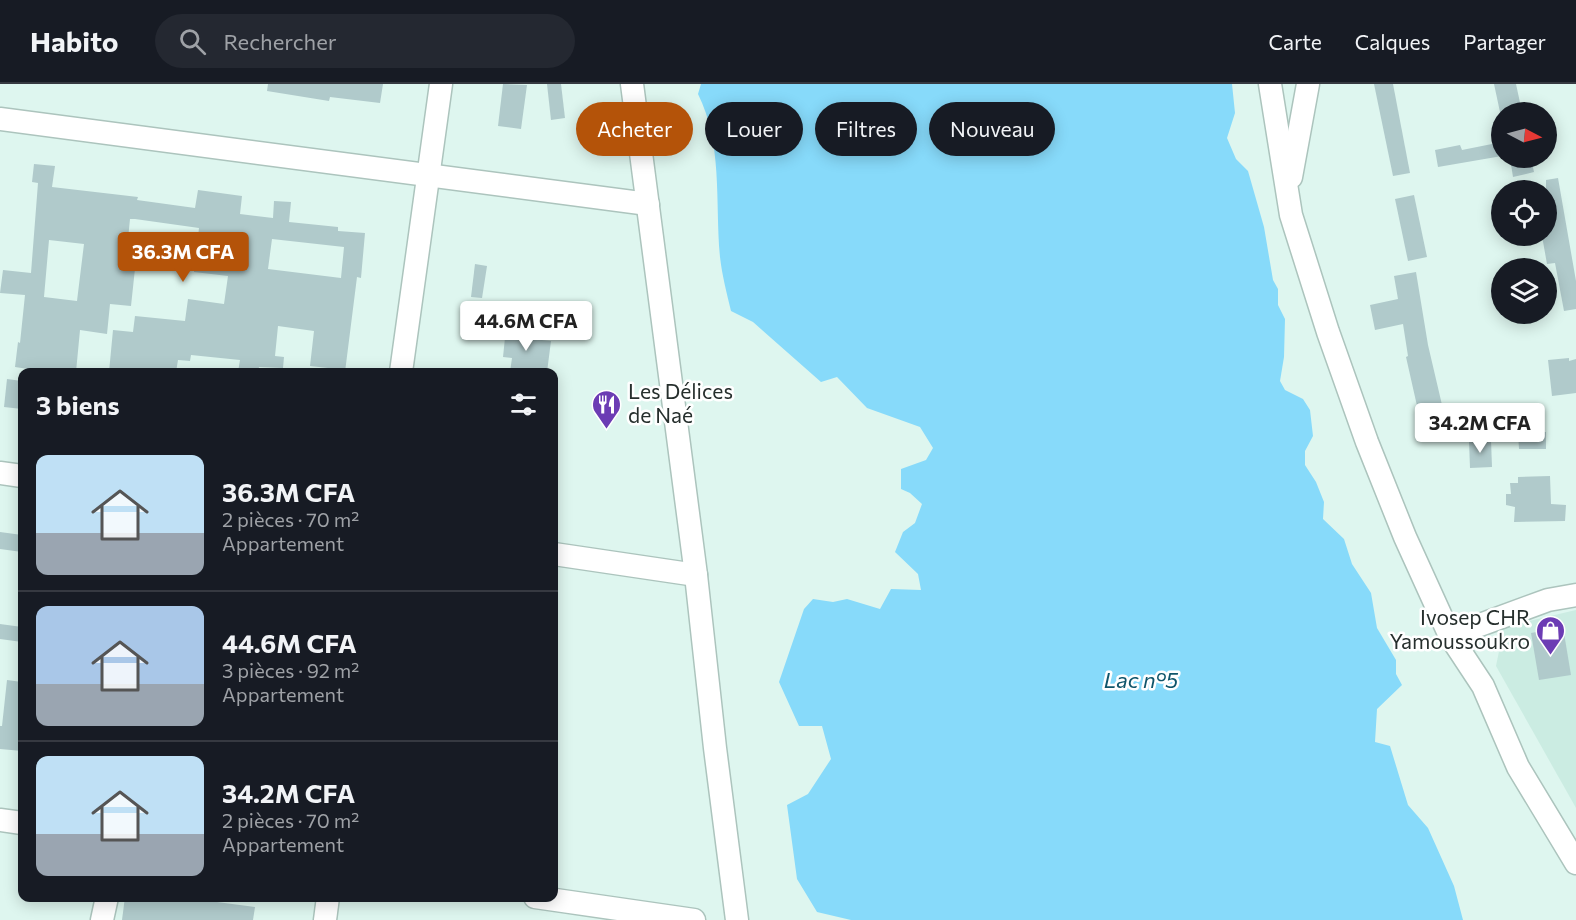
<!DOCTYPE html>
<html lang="fr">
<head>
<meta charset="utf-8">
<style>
  body { margin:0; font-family:Commissioner,sans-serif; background:#242831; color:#f1f3f6; height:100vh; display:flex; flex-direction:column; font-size:22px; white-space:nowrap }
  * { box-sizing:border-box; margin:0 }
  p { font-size:20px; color:#9ea1a6 }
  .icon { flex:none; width:33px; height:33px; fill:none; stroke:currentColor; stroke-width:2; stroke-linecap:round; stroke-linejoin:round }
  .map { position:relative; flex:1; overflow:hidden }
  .side { position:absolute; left:18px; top:284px; width:540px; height:534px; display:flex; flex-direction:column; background:#171b24; border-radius:12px; box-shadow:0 3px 15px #0003 }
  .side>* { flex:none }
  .banner { position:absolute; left:576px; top:18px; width:570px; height:54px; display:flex; gap:12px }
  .needle { width:39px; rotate:96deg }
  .buttons { position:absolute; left:1491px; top:18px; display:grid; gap:12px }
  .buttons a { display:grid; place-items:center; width:66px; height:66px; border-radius:50%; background:#171b24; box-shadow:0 3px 15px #0003; font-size:30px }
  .price { position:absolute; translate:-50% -51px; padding:0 14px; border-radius:6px; background:#fff; color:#222; font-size:20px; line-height:39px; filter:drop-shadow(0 2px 3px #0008) }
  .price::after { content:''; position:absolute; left:50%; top:36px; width:18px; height:14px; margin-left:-9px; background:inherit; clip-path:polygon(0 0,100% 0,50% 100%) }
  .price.current { background:#b45309; color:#fff }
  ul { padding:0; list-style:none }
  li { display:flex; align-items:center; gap:18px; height:150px; padding:0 18px }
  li+li { border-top:2px solid #363941 }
  li span { display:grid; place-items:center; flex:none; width:168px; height:120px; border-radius:12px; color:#555 }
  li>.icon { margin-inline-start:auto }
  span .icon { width:72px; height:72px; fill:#fffc; stroke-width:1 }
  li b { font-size:26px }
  h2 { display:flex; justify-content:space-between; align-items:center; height:72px; padding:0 18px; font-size:26px }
  .pill { padding:0 21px; border-radius:27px; background:#171b24; box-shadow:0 3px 15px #0003; font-size:21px; line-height:54px }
  .pill.current { background:#b45309; color:#fff }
  header { display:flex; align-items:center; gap:36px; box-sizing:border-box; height:84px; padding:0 30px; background:#171b24; border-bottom:2px solid #363941 }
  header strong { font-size:28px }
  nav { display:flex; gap:33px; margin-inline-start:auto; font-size:21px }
  .search { width:420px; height:54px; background:#242831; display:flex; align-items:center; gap:15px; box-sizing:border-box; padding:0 21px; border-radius:33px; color:#9ea1a6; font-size:22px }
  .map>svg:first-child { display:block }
</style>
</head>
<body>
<header>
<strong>Habito</strong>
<div class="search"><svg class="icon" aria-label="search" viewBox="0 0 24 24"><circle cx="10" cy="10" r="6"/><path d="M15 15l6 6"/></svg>Rechercher</div>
<nav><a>Carte</a><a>Calques</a><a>Partager</a></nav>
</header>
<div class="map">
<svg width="1576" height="836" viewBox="0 0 1576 836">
  <rect width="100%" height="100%" fill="#def6ef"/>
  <!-- built -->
  <polygon fill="#cbece2" points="1576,526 1576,724 1496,582 1504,543"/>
  <!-- water -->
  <path fill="#87dafa" d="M701 0H1232L1235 29 1227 54 1236 75 1248 87 1264 143 1273 196 1278 205V221L1285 235 1284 273 1280 297 1285 306 1303 315 1310 326 1313 352 1305 367V381L1316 398 1324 418 1323 435 1344 455 1352 480 1371 509 1377 544 1396 576V590L1402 601 1377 625 1375 658 1390 662 1408 721 1428 744 1454 802 1463 836H851L817 828 797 795 787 721 808 710 831 675 822 642H799L779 598 804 525 813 515 833 518 847 515 880 525 891 505 921 506 918 490 895 468 903 448 915 439 922 420 910 409 901 405V385L926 376 933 364 920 343 867 324 837 293 821 298 753 238 731 227C727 210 722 191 720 173 715 118 723 60 698 10Z"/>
  <!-- building -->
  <g fill="#b0cacb" fill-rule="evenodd">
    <polygon points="268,0 383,0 380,19 330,13 329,17 267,7"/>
    <polygon points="503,0 527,1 521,45 498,42"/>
    <polygon points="547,0 561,0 565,34 551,36"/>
    <polygon points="1374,0 1393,0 1410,89 1393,92"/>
    <polygon points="1494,0 1516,0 1522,28 1500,28"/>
    <polygon points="1502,58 1502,72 1438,83 1435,66 1460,61 1462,66"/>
    <polygon points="1510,74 1531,74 1534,88 1513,93"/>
    <path d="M34 80 55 82 52 103 138 113 137 116 195 124 198 106 242 112 240 130 273 134 274 117 291 118 289 138 338 143V147L365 149 361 194 357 193 345 288H327L328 284 310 282 314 247 278 242 275 272 284 273 283 284 259 283 258 288H238L240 276 191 271 190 277 178 276 176 288H109L113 246 133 248 135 232 185 237 188 215 224 220 228 192 194 188 199 144 135 135H130L127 165 137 166 131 222 110 220 107 250 80 246 76 288H48L15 283 18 258 20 259 25 211 0 209 3 186 31 189 38 99 32 98ZM272 155 344 163 341 194 268 185ZM49 156 84 160 77 217 44 213Z"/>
    <polygon points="1558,94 1576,197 1576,225 1564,227 1555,179 1547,180 1542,152 1546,152 1546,96"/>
    <polygon points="1414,111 1427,173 1408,177 1395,115"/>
    <polygon points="475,180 487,182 482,214 471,213"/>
    <polygon points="1416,188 1428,261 1446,338 1422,344 1406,273 1408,272 1403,240 1375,246 1370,221 1398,215 1394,192"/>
    <polygon points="506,244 524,246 523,254 551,257 547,288 510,288 512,274 503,273"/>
    <polygon points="1569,274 1569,277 1576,275 1576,309 1552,312 1548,276"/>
    <polygon points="7,295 22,297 22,325 4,323"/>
    <polygon points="1518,348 1546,348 1546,365 1519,365"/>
    <polygon points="1491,356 1492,383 1470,384 1469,357"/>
    <polygon points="1550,392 1551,420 1566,421 1565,437 1514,438 1515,423 1506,421 1506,410 1511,410 1510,399 1518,399 1518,393"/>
    <polygon points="0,448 22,451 22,468 0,465"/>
    <polygon points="0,540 22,543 22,558 0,555"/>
    <polygon points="1563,543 1571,591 1539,596 1531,549"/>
    <polygon points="7,596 22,598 22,667 0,665 0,642 2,642"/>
    <polygon points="125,813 179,813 255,823 253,836 122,836"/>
  </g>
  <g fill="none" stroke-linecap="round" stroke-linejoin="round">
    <defs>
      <g id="minor">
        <polyline points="632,0 696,491 715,664 737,836"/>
        <polyline points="1270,0 1291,131 1328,248 1367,358 1405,453 1450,552 1483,602 1518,683 1576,779"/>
        <polyline points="0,35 648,120"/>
        <polyline points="1291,93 1308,0"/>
        <polyline points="401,288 441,0"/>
        <polyline points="0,389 22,392"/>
        <polyline points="554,470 696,491"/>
        <polyline points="1450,552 1548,516 1576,511"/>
        <polyline points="0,736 22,739"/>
        <polyline points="535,813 694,836"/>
        <polyline points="102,836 107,813"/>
        <polyline points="325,836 328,813"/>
      </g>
    </defs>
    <!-- minor casing -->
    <use href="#minor" stroke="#acc4bd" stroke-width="25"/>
    <!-- minor -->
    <use href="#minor" stroke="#fff" stroke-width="22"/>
  </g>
  <!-- icons -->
  <defs>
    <symbol id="restaurant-pin" viewBox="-11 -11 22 30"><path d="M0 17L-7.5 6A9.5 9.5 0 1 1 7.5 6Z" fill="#6c3cb4" stroke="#fff"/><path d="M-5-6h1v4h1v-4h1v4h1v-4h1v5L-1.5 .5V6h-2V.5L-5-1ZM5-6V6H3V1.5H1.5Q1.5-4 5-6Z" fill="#fff"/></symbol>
    <symbol id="shop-pin" viewBox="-11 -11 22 30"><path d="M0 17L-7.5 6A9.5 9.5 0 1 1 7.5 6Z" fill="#6c3cb4" stroke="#fff"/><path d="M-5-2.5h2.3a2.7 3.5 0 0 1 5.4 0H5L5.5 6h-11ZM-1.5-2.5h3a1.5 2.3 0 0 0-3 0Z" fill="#fff"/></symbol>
  </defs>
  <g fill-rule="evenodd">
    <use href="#restaurant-pin" x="590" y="304" width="33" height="45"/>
    <use href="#shop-pin" x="1534" y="530" width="33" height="45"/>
  </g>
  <g text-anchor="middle" stroke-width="5" stroke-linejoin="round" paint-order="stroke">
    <!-- poi labels -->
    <g font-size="21" fill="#262f2d" stroke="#fff" text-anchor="start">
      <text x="628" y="315">Les Délices<tspan x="628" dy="24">de Naé</tspan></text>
      <text x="1530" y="541" text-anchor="end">Ivosep CHR<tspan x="1530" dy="24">Yamoussoukro</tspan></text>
    </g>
    <!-- water labels -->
    <g font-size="22" font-style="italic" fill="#0f556b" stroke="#fff">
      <text x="1141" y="604">Lac n°5</text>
    </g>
  </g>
</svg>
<div class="buttons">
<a><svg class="needle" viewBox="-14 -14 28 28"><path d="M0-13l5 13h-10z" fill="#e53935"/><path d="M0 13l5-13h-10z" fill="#9ea1a6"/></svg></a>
<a><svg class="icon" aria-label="locate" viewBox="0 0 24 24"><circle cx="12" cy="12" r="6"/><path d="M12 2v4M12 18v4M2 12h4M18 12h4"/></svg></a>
<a><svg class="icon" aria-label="layers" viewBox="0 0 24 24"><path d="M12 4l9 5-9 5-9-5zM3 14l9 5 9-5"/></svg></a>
</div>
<b class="price current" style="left:183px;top:199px">36.3M CFA</b>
<b class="price" style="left:526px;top:268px">44.6M CFA</b>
<b class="price" style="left:1480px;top:370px">34.2M CFA</b>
<div class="banner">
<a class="pill current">Acheter</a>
<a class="pill">Louer</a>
<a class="pill">Filtres</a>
<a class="pill">Nouveau</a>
</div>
<section class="side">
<h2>3 biens<svg class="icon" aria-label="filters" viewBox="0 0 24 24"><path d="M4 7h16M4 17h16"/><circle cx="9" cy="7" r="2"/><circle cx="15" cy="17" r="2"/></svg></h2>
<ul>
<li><span style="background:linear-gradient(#bfe0f5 65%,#9aa5b1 0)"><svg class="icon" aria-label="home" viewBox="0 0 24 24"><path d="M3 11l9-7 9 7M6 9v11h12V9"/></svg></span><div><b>36.3M CFA</b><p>2 pièces · 70 m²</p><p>Appartement</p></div></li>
<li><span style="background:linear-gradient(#a9c7e8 65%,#9aa5b1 0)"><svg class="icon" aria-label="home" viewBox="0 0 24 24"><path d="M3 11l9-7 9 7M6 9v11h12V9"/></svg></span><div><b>44.6M CFA</b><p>3 pièces · 92 m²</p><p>Appartement</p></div></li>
<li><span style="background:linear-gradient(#bfe0f5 65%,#9aa5b1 0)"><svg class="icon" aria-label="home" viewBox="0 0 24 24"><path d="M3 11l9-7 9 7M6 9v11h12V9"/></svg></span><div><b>34.2M CFA</b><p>2 pièces · 70 m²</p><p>Appartement</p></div></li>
</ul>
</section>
</div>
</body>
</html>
